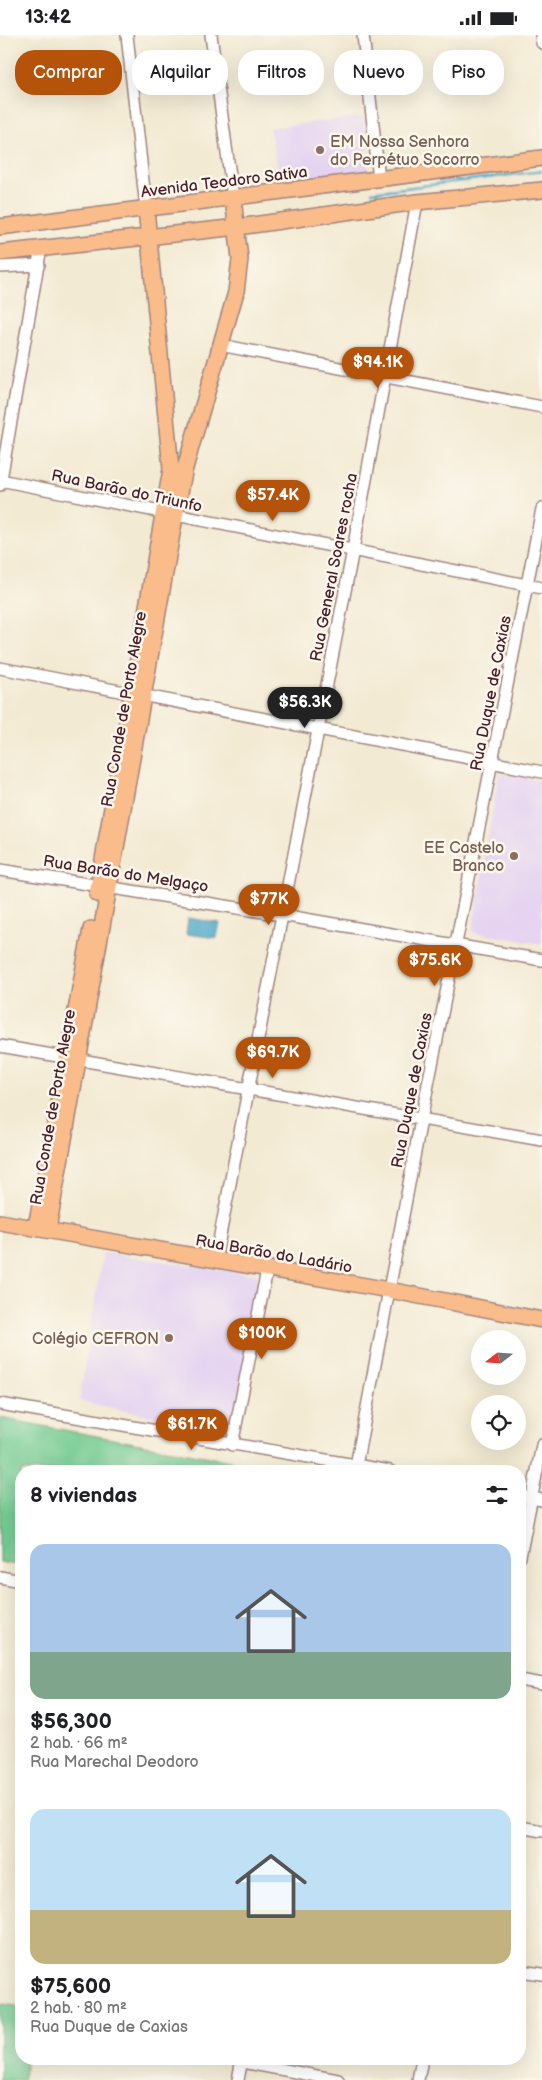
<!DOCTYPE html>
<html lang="es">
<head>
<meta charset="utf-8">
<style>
  body { margin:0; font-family:"Balsamiq Sans",sans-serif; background:#f2f2f2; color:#202124; height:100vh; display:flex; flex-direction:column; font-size:19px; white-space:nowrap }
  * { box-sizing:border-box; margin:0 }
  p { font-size:16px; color:#757577 }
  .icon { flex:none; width:28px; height:28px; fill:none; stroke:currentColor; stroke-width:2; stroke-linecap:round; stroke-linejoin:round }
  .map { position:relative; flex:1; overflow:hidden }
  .sheet { position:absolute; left:15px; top:1430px; width:511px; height:600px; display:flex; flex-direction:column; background:#fff; border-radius:20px; box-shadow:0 5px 20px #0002 }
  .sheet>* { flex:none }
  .banner { position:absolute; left:15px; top:15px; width:512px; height:45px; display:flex; gap:10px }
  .needle { width:32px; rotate:253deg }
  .controls { position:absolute; left:471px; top:1295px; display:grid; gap:10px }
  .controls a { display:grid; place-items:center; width:55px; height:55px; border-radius:50%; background:#fff; box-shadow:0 5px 20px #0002; font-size:25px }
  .price { position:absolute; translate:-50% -42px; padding:0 11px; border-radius:18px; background:#b45309; color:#fff; font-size:16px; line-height:32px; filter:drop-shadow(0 1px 2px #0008) }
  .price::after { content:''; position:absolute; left:50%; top:30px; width:15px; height:11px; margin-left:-8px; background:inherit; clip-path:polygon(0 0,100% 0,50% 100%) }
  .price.selected { background:#222; color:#fff }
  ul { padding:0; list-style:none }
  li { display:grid; align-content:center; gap:10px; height:265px; padding:0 15px }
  li span { display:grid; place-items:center; height:155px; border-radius:15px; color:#555 }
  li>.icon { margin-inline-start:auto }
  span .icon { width:90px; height:90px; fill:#fffc; stroke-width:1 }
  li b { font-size:21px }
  h2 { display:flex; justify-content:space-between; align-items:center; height:60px; padding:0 15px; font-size:21px }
  .tag { padding:0 18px; border-radius:20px; background:#fff; box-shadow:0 5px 20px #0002; font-size:18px; line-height:45px }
  .tag.selected { background:#b45309; color:#fff }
  .status { display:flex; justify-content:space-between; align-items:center; height:35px; padding:0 25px; background:#fff; direction:ltr }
  .status svg { height:14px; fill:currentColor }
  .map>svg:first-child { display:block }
</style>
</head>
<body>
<div class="status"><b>13:42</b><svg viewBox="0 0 49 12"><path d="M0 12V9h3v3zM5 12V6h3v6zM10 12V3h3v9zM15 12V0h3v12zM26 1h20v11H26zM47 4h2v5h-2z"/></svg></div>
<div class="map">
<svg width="542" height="2045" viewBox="0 0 542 2045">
  <rect width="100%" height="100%" fill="#fbf7ec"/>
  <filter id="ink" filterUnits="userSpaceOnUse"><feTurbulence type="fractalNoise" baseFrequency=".02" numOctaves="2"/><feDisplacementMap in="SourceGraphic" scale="10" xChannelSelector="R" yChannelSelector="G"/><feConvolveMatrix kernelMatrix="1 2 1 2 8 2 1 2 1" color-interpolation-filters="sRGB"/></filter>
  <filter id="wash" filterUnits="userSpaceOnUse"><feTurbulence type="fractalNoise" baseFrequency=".0096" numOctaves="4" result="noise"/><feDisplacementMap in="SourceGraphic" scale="20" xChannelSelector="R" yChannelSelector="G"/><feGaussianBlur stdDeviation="1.12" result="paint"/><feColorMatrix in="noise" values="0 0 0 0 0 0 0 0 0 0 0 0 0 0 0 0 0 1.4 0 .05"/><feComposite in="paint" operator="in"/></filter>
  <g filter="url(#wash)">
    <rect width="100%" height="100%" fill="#f3ead3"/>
    <!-- built -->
    <g fill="#e5d3f1">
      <polygon points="364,81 369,137 281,146 269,93"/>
      <polygon points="499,738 542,746 542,909 472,897"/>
      <polygon points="103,1218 258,1240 233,1398 79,1366"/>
    </g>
    <!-- green -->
    <g fill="#73cb91" stroke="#5e755e">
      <polygon points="0,1383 285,1436 21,1436 21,1531 0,1527"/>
      <polygon points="0,1968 21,1972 21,2024 27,2024 23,2045 0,2045"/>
    </g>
    <!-- water -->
    <polygon fill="#48a7c7" stroke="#496379" points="188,883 220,888 217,903 186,899"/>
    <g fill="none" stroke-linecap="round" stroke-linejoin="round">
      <!-- stream -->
      <polyline stroke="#48a7c7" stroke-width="2.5" points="372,157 542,136"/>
    </g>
  </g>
  <g filter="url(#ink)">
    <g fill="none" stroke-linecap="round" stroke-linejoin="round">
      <defs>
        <g id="minor">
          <polyline points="127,0 146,173"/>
          <polyline points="211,0 233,163"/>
          <polyline points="363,0 379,144"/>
          <polyline points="541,0 542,8"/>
          <polyline points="0,232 39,230"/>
          <polyline points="220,310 542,372"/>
          <polyline points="0,445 542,553"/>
          <polyline points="0,450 41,212"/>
          <polyline points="0,633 542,737"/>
          <polyline points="0,835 282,880 542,925"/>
          <polyline points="0,1011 542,1105"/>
          <polyline points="215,1226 353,515 417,167"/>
          <polyline points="0,1369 390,1436"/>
          <polyline points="232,1410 267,1235"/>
          <polyline points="355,1436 421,1085 542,474"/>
          <polyline points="520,1461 542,1465"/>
          <polyline points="520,1522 542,1410"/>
          <polyline points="0,1542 21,1546"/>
          <polyline points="520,1645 542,1649"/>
          <polyline points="520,1792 542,1796"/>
          <polyline points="520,1936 542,1939"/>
          <polyline points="242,2027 338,2045"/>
          <polyline points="238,2045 242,2024"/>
          <polyline points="418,2045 422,2024"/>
        </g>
        <g id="major">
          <polyline points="0,192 542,123"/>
          <polyline points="0,218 238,192 417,167 542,155"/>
          <polyline points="97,859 171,434 146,173"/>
          <polyline points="0,1187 389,1255 542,1285"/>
          <polyline points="36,1192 91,894"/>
          <polyline points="48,1194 175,482 185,433 236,257 240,224 233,163"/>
        </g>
      </defs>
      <!-- minor casing -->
      <use href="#minor" stroke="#9e847f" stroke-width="14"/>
      <!-- major casing -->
      <use href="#major" stroke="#9e847f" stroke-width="18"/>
      <!-- minor -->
      <use href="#minor" stroke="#fff" stroke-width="11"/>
      <!-- major -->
      <use href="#major" stroke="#f9bc8a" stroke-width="15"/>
    </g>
  </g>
  <!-- markers -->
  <g fill="#8d6e63" stroke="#fbf7ec" stroke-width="2">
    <circle cx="320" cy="115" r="5"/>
    <circle cx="514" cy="821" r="5"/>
    <circle cx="169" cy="1303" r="5"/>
  </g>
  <g text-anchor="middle" stroke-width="5" stroke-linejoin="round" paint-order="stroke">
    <!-- education labels -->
    <g font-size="16" fill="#785e54" stroke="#fbf7ec" text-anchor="end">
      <text x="330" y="112" text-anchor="start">EM Nossa Senhora<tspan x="330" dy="18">do Perpétuo Socorro</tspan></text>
      <text x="504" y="818">EE Castelo<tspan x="504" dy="18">Branco</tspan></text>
      <text x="159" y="1309">Colégio CEFRON</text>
    </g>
    <!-- street labels -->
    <g font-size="16" fill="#4a1f2b" stroke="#fbf7ec">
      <text transform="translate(224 146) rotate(-7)" y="6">Avenida Teodoro Sativa</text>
      <text transform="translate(127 455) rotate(12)" y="6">Rua Barão do Triunfo</text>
      <text transform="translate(333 532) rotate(-79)" y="6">Rua General Soares rocha</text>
      <text transform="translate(490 658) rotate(-79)" y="6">Rua Duque de Caxias</text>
      <text transform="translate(123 674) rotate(-80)" y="6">Rua Conde de Porto Alegre</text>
      <text transform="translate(126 838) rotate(9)" y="6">Rua Barão do Melgaço</text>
      <text transform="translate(411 1055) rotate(-79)" y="6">Rua Duque de Caxias</text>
      <text transform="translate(52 1072) rotate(-80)" y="6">Rua Conde de Porto Alegre</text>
      <text transform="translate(274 1218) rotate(10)" y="6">Rua Barão do Ladário</text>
    </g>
  </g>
</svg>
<div class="controls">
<a><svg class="needle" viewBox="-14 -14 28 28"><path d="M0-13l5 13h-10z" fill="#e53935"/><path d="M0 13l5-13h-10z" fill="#757577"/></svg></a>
<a><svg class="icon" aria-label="locate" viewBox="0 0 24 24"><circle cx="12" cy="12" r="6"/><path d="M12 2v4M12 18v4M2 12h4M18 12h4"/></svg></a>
</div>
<b class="price" style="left:378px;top:354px">$94.1K</b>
<b class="price" style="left:273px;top:487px">$57.4K</b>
<b class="price selected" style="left:305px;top:694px">$56.3K</b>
<b class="price" style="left:269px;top:891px">$77K</b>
<b class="price" style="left:435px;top:952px">$75.6K</b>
<b class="price" style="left:273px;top:1044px">$69.7K</b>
<b class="price" style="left:262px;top:1325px">$100K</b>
<b class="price" style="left:192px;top:1416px">$61.7K</b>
<div class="banner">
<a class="tag selected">Comprar</a>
<a class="tag">Alquilar</a>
<a class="tag">Filtros</a>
<a class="tag">Nuevo</a>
<a class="tag">Piso</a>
</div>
<section class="sheet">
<h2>8 viviendas<svg class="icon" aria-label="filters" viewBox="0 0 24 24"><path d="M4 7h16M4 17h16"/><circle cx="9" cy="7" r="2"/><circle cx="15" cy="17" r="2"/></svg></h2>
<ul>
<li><span style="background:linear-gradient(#a9c7e8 70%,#7fa58c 0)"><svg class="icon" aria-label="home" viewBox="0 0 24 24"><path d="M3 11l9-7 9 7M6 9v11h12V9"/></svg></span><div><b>$56,300</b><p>2 hab. · 66 m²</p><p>Rua Marechal Deodoro</p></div></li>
<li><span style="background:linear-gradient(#bfe0f5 65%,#c2b280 0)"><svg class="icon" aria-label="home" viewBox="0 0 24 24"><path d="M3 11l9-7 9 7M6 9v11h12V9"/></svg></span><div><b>$75,600</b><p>2 hab. · 80 m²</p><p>Rua Duque de Caxias</p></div></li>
</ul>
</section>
</div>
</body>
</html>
